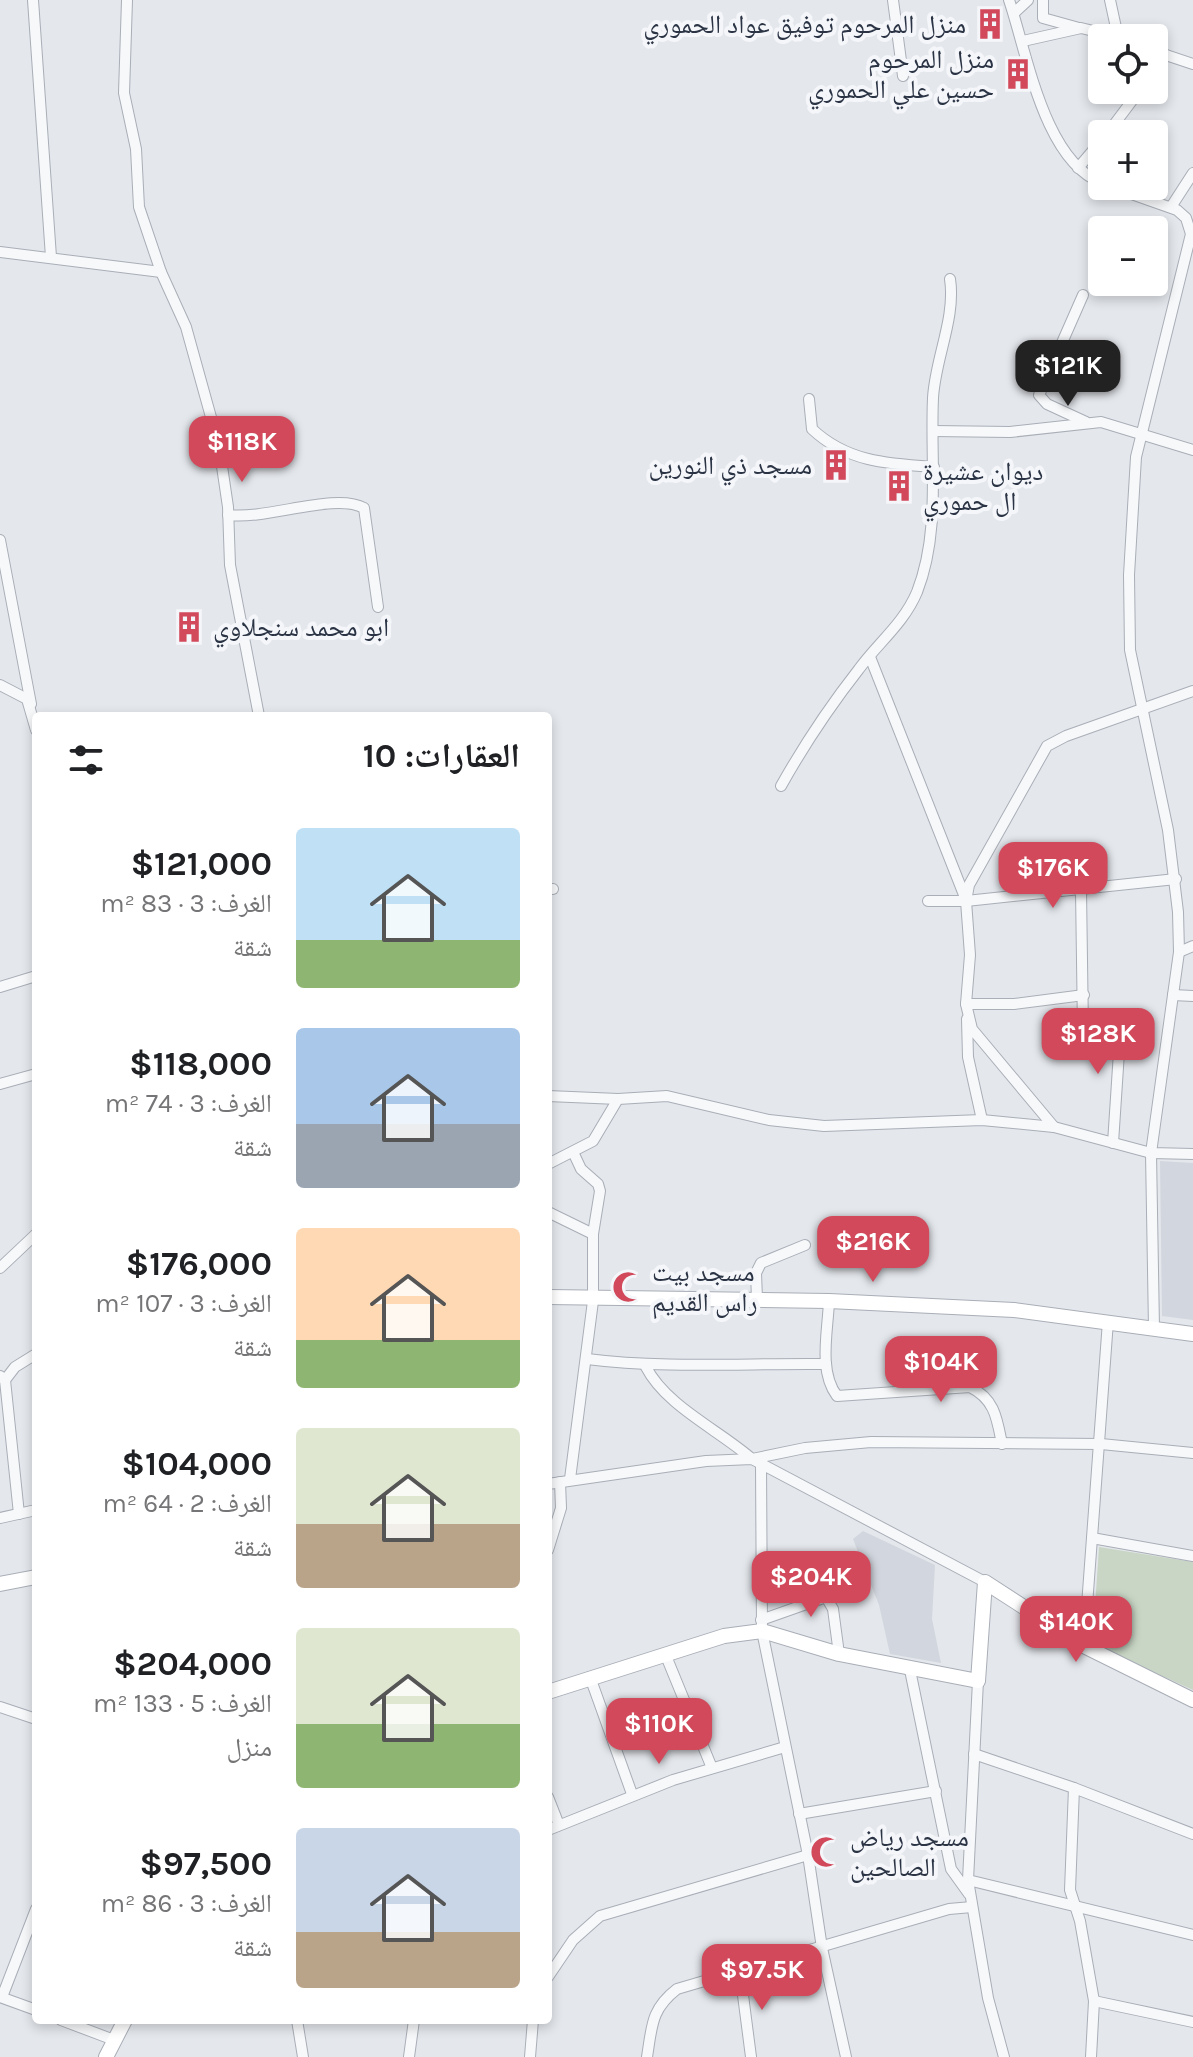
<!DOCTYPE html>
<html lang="ar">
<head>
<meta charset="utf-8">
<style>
  body { margin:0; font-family:Karla,"Noto Naskh Arabic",sans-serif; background:#f6f6f6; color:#202124; direction:rtl; height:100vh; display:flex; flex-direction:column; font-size:30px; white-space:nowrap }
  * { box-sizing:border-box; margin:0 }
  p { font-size:26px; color:#757577 }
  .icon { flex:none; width:44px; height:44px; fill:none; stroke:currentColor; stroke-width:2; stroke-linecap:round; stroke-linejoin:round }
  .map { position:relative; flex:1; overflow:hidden; direction:ltr }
  .details { position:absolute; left:32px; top:712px; width:520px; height:1312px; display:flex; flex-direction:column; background:#fff; border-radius:8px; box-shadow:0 4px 12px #0003; direction:rtl }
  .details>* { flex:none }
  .fabs { position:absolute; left:1088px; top:24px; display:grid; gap:16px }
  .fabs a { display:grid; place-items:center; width:80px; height:80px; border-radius:8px; background:#fff; box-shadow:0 4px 12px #0003; font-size:40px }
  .price { position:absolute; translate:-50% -68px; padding:0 18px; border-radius:16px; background:#d1495b; color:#fff; font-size:26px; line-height:52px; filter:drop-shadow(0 2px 4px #0008) }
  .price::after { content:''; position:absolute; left:50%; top:48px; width:24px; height:18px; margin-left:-12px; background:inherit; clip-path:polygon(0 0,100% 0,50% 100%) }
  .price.selected { background:#222; color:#fff }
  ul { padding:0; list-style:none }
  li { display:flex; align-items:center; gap:24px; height:200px; padding:0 32px }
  li span { display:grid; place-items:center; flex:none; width:224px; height:160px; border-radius:8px; color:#555 }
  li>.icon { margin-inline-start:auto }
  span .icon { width:96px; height:96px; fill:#fffc; stroke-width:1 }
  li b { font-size:34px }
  h2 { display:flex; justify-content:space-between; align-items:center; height:96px; padding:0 32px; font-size:34px }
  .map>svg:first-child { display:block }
</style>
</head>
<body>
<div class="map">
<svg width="1193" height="2057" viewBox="0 0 1193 2057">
  <rect width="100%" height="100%" fill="#e4e7ec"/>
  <!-- built -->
  <g fill="#d2d6de">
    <polygon points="1160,1161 1193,1163 1193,1320 1162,1316"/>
    <polygon points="863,1531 935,1565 932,1619 941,1663 890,1654 879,1605 853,1539"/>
  </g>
  <!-- green -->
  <polygon fill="#c9d6c5" points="1099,1547 1193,1562 1193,1690 1097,1646 1093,1636"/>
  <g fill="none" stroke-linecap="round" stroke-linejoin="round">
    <defs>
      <g id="street">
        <polyline points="33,0 51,257"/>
        <polyline points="127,0 124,93 136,149 139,207 161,272 186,327 219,446 228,507 230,565 259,716"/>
        <polyline points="893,0 903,76"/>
        <path d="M1009 0C1027 53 1044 161 1102 183"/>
        <polyline points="1043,0 1043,18 1079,28"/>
        <polyline points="1110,0 1118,37"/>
        <polyline points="1014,13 1028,0"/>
        <polyline points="1023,41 1081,28 1122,38"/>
        <polyline points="1154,51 1193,64"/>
        <polyline points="1154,71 1166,55"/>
        <polyline points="1107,134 1140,90"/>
        <polyline points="1078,168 1102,140"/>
        <polyline points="1109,186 1177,210 1186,218 1191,234 1136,457 1129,575 1130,650 1168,830 1178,912 1179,952 1151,1153 1154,1328"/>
        <polyline points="1171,207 1193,173"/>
        <polyline points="0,252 161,272"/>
        <polyline points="1083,295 1039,395 1047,404 1086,422"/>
        <path d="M809 399 812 429C847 462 888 464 934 467"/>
        <polyline points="933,431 1010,432 1101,422 1193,450"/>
        <path d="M228 515C267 520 335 492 364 508L378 607"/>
        <polyline points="0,540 31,704"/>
        <polyline points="870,657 966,900"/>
        <polyline points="0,685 27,699 36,730"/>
        <path d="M781 786C804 745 830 706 859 669 878 643 904 623 917 592 941 531 930 461 933 398 935 359 956 318 950 279"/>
        <polyline points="548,889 553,889"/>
        <polyline points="1081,890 1083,1031 1119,1052 1113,1143"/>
        <polyline points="928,901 966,901 1176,879"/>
        <polyline points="1179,952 1193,946"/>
        <polyline points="0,987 36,976"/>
        <polyline points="1173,995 1193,996"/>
        <polyline points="966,1004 1014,1004 1084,995"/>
        <polyline points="967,1019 968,1057 982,1120"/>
        <polyline points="0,1084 36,1074"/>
        <polyline points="548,1096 618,1099 667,1096 769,1120 824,1126 982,1120 1054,1127 1151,1153 1193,1154"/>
        <polyline points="1054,1127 972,1029 966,1004 970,955 966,901 969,885 1047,746 1066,736 1193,691"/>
        <polyline points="548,1164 593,1141 618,1099"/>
        <polyline points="548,1212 593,1234"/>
        <polyline points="0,1268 36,1234"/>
        <polyline points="757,1299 756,1273 761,1263 805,1245"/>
        <path d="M829 1301C828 1330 818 1371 837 1396L970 1387C995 1399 997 1419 1002 1444"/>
        <path d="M587 1359C665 1369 746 1363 826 1364"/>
        <path d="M646 1367C666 1406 719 1430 752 1459L805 1448 871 1442 1101 1444 1193 1453"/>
        <polyline points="0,1376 5,1380 19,1514"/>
        <polyline points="5,1380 15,1367 36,1354"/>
        <polyline points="761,1463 762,1631 808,1855"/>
        <polyline points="570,1479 593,1301 593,1234 600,1191 598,1184 581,1169 574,1154"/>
        <polyline points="548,1484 706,1461 752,1459 985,1582"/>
        <polyline points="0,1518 36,1510"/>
        <polyline points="1092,1538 1193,1556"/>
        <polyline points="548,1550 561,1508 560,1482"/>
        <polyline points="761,1620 826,1597 833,1609 839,1654"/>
        <polyline points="1084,1646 1108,1321"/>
        <polyline points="666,1656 712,1768"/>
        <polyline points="910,1670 951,1869 969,1894"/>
        <polyline points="590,1677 632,1794"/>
        <polyline points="978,1681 968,1880 988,1998 1004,2057"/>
        <polyline points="0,1707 36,1719"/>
        <polyline points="974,1754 1074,1788 1193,1834"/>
        <polyline points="1074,1788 1070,1890 1080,1921 1094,2001 1091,2057"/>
        <polyline points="548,1797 559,1825"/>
        <polyline points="799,1814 936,1791"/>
        <polyline points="548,1830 673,1780 785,1747"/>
        <polyline points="968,1880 1193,1935"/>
        <polyline points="740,1972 751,2057"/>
        <polyline points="548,1977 573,1940 600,1916 808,1855 822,1948 846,2057"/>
        <polyline points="0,1997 36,2010"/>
        <polyline points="2,1997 36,1909"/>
        <polyline points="1094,2001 1193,2022"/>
        <polyline points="61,2020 114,2040"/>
        <polyline points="297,2020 303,2057"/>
        <polyline points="409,2057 414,2020"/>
        <polyline points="530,2057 533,2020"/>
        <path d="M647 2057C652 2026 651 2009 677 1989L949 1909 972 1907"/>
      </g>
      <g id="secondary">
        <polyline points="548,1297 829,1301 1014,1310 1193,1334"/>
        <polyline points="0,1584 36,1577"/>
        <polyline points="548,1692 724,1636 762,1631 839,1654 978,1681 985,1582 1084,1646 1193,1700"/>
        <polyline points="106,2057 125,2020"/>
      </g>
    </defs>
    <!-- street casing -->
    <use href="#street" stroke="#a9aeb7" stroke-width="12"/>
    <!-- secondary casing -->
    <use href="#secondary" stroke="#a9aeb7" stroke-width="16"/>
    <!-- street -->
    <use href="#street" stroke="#f7f8fa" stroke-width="10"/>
    <!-- secondary -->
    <use href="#secondary" stroke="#fff" stroke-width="14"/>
  </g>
  <!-- icons -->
  <defs>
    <symbol id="building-bare" viewBox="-9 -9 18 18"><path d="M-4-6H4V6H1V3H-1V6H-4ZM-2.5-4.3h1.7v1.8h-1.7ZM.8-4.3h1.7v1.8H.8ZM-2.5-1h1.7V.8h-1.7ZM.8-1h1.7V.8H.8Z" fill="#d1495b" stroke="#f4f6f9" stroke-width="2.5" paint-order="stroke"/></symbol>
    <symbol id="mosque-bare" viewBox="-9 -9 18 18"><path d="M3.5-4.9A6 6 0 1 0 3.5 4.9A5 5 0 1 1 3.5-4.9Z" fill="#d1495b" stroke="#f4f6f9" stroke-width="2.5" paint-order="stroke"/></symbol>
  </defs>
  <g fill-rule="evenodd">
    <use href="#building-bare" x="968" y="2" width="44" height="44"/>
    <use href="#building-bare" x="996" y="52" width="44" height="44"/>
    <use href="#building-bare" x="814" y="443" width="44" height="44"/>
    <use href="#building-bare" x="877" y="464" width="44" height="44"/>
    <use href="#building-bare" x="167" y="605" width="44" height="44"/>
    <use href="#mosque-bare" x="606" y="1265" width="44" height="44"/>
    <use href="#mosque-bare" x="804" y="1830" width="44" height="44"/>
  </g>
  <g text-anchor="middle" stroke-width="8" stroke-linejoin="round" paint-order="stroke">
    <!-- poi labels -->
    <g font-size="26" fill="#2b3445" stroke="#f4f6f9" text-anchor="start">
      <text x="966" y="33" text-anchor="end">منزل المرحوم توفيق عواد الحموري</text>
      <text x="994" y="68" text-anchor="end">منزل المرحوم<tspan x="994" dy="30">حسين علي الحموري</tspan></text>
      <text x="812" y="474" text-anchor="end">مسجد ذي النورين</text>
      <text x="923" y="480">ديوان عشيرة<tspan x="923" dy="30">ال حموري</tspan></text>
      <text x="213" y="636">ابو محمد سنجلاوي</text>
      <text x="652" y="1281">مسجد بيت<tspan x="652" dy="30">راس القديم</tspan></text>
      <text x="850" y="1846">مسجد رياض<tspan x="850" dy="30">الصالحين</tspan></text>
    </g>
  </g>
</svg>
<div class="fabs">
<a><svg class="icon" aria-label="locate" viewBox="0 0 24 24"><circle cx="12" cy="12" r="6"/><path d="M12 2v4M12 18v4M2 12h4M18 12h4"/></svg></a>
<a>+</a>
<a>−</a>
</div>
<b class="price selected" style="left:1068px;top:408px">$121K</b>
<b class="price" style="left:242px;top:484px">$118K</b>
<b class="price" style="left:1053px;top:910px">$176K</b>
<b class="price" style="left:1098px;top:1076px">$128K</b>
<b class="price" style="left:873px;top:1284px">$216K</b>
<b class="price" style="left:941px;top:1404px">$104K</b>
<b class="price" style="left:811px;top:1619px">$204K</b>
<b class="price" style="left:1076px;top:1664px">$140K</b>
<b class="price" style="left:659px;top:1766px">$110K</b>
<b class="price" style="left:762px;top:2012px">$97.5K</b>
<section class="details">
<h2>العقارات: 10<svg class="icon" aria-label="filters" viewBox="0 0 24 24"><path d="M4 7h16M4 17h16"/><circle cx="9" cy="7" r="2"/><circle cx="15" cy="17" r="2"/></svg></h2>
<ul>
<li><span style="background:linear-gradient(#bfe0f5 70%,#8fb573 0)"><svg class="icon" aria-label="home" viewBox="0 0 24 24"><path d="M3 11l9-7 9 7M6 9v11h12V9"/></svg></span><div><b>$121,000</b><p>الغرف: 3 · 83 m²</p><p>شقة</p></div></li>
<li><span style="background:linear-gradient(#a9c7e8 60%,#9aa5b1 0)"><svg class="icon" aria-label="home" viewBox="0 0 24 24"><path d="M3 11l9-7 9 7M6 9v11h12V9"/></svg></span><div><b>$118,000</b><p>الغرف: 3 · 74 m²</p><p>شقة</p></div></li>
<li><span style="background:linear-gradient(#ffd9b3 70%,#8fb573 0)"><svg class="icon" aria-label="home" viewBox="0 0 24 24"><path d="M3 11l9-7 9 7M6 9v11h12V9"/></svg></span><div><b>$176,000</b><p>الغرف: 3 · 107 m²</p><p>شقة</p></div></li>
<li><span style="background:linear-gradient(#dfe7d0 60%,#b9a48a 0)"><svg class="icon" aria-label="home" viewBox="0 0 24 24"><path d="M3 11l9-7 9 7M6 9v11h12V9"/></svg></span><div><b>$104,000</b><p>الغرف: 2 · 64 m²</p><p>شقة</p></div></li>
<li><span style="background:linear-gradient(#dfe7d0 60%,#8fb573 0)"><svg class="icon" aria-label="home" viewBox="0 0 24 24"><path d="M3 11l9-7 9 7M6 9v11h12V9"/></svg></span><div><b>$204,000</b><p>الغرف: 5 · 133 m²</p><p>منزل</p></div></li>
<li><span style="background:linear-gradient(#c9d6e8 65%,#b9a48a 0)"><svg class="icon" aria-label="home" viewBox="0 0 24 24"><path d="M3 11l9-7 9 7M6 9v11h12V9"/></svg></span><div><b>$97,500</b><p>الغرف: 3 · 86 m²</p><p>شقة</p></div></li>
</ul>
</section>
</div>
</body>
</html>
